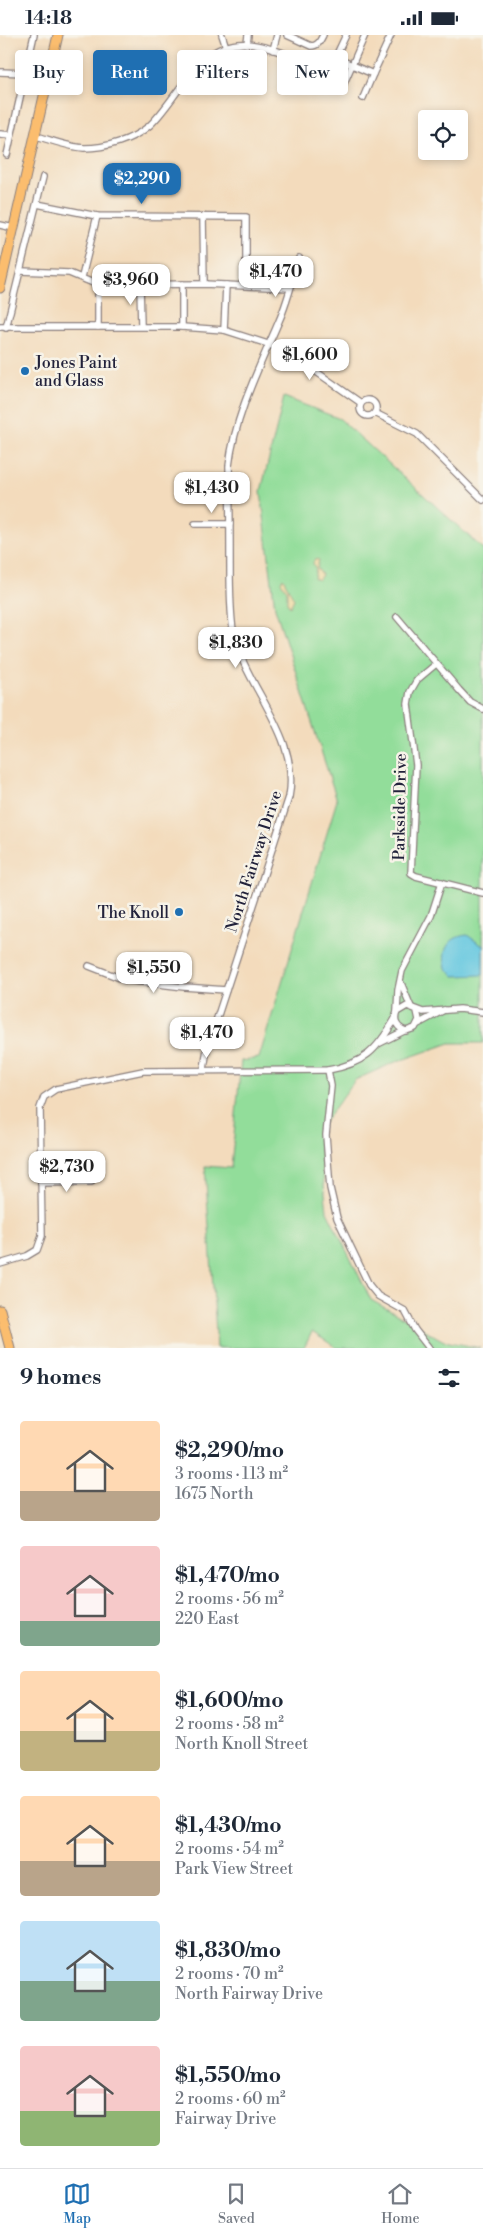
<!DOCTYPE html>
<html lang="en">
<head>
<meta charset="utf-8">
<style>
  body { margin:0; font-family:"Libre Bodoni",serif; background:#f2f2f3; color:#1f2937; height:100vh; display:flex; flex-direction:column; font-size:19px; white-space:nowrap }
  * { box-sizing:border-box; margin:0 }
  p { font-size:16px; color:#747a83 }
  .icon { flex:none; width:28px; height:28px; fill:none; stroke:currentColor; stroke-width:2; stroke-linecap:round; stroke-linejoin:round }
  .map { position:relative; height:1313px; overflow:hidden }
  .drawer { display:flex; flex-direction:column; background:#fff; flex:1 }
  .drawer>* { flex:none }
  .top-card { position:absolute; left:15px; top:15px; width:454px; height:45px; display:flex; gap:10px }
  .tools { position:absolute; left:418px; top:75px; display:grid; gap:10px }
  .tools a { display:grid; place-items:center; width:50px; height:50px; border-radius:5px; background:#fff; box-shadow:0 2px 8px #0003; font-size:25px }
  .price { position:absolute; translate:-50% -42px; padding:0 11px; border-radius:10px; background:#fff; color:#222; font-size:16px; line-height:32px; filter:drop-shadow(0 1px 2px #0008) }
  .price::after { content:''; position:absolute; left:50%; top:30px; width:15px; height:11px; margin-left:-8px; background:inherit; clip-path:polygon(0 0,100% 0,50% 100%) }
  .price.current { background:#1f6fb2; color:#fff }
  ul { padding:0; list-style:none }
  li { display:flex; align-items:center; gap:15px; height:125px; padding:0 20px }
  li span { display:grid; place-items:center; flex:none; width:140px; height:100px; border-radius:5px; color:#555 }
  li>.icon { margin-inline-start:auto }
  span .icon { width:60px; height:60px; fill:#fffc; stroke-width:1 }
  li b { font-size:21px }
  h2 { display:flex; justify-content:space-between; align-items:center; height:60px; padding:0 20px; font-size:21px }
  .chip { padding:0 18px; border-radius:5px; background:#fff; box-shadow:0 2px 8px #0003; font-size:18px; line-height:45px }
  .chip.current { background:#1f6fb2; color:#fff }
  .status { display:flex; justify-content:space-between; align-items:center; height:35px; padding:0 25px; background:#fff; direction:ltr }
  .status svg { height:14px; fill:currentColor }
  .tab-bar { display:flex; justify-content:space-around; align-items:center; height:70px; border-top:1px solid #e0e1e3; background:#fff; font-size:14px; color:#747a83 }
  .tab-bar a { display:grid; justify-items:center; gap:2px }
  .tab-bar .current { color:#1f6fb2 }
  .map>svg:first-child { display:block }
</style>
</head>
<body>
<div class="status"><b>14:18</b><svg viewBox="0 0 49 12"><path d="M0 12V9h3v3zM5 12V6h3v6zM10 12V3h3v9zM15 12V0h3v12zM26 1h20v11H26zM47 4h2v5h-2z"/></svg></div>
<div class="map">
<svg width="483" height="1313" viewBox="0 0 483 1313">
  <rect width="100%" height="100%" fill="#f7f3e8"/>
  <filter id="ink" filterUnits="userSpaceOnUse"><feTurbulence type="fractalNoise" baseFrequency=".02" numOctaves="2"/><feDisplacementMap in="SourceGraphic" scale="10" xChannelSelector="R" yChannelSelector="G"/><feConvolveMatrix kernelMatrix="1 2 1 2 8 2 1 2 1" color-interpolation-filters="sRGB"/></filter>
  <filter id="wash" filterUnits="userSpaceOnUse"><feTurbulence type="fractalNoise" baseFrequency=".0096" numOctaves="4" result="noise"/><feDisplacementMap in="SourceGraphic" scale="20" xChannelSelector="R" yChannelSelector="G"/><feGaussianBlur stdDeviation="1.12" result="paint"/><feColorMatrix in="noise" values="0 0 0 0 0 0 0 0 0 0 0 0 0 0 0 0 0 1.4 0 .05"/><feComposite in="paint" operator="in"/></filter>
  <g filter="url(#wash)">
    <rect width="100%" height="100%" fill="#f3dbbc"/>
    <!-- green -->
    <polygon fill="#92dd9a" stroke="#5a806a" points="284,362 340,384 483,514 483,1008 450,1008 393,1028 355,1045 318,1096 327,1176 371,1265 444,1306 481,1313 337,1313 312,1297 304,1313 217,1313 205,1131 231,1133 241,1026 259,1023 337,765 275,573 261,456"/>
    <!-- sand -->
    <g fill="#eeda9e" stroke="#887e6c">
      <polygon points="315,524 319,525 317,533 322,540 318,545 314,543 316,534 313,528"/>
      <polygon points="283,543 294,564 290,572 287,567 287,555 281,547"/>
    </g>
    <!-- water -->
    <path fill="#63c7e0" stroke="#42748e" d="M467 900 483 911V940L454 941 446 933C441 916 448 902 467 900Z"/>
  </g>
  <g filter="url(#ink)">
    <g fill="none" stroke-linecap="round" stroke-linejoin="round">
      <defs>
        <g id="street">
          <polyline points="222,0 226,12"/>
          <path d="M287 0 311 11C318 11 320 6 323 0"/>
          <polyline points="247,9 248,0"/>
          <polyline points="273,15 277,0"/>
          <polyline points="336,23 373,39 363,63"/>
          <polyline points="0,37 25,38"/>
          <polyline points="373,39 391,0"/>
          <polyline points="342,53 365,0"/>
          <polyline points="0,99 11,100"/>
          <path d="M36 101C51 105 69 112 84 113 106 113 132 105 149 91 179 64 198 5 248 9 275 12 300 25 324 36H329L346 0"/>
          <polyline points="7,120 34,0"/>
          <polyline points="37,169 97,181 246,182 246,250"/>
          <polyline points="203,181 204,249"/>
          <polyline points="0,190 14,193"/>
          <polyline points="21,236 69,238 98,250 204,249 290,253"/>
          <polyline points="82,242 97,181"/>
          <polyline points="182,249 182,292"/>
          <polyline points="140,250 141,291"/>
          <polyline points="0,292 182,292 224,295 268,309 295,322 361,368"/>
          <polyline points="98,292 98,250"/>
          <polyline points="6,293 43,142"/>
          <polyline points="224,295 226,250"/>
          <circle cx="368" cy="373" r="8"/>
          <polyline points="375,378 417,399 483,465"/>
          <polyline points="195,489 230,489"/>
          <polyline points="397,582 459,655 470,667 483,674"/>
          <polyline points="436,629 417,645 410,657 408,669 416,730 411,838 416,841 483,858"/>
          <polyline points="89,931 125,945 184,952 226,955"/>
          <polyline points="401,948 411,972"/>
          <polyline points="397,976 398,955 402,936 431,881 442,847"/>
          <path d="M417 976 419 985 415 993 406 996C397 993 393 986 397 977L407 971 423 977 460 974 483 977"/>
          <polyline points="418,989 444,975"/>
          <polyline points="380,1008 404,996"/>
          <path d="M204 1034 207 1014 289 762C301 700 243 651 233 595 230 574 230 552 230 530 230 497 230 464 229 431 235 380 259 333 279 286 288 266 293 244 299 223"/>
          <polyline points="328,1035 331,1051 326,1100 330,1153 337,1183 369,1250 378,1261 405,1276 415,1295 429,1313"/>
          <polyline points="41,1148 91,1147"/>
          <path d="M0 1229 27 1221 37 1215 42 1201 40 1073 44 1062 56 1054 143 1036 328 1035C364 1029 377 1015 395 984"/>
        </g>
        <g id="primary">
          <polyline points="0,253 58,0"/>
          <polyline points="0,1275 10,1313"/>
        </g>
      </defs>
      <!-- street casing -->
      <use href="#street" stroke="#8a7e7c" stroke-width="8"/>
      <!-- primary casing -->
      <use href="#primary" stroke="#8a7e7c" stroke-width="11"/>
      <!-- street -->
      <use href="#street" stroke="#fff" stroke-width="5.5"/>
      <!-- primary -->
      <use href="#primary" stroke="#fbbd6e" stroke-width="9"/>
    </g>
  </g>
  <!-- markers -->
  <g fill="#1f6fb2" stroke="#f7f3e8" stroke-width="2">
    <circle cx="25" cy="336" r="5"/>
    <circle cx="179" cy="877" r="5"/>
  </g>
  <g text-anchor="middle" stroke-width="5" stroke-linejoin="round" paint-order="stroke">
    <!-- poi labels -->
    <g font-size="16" fill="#22223b" stroke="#f7f3e8" text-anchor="start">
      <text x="35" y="333">Jones Paint<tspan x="35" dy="18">and Glass</tspan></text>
      <text x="169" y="883" text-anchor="end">The Knoll</text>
    </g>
    <!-- street labels -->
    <g font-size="16" fill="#22223b" stroke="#f7f3e8">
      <text transform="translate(399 772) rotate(-89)" y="6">Parkside Drive</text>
      <text transform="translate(253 826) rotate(-72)" y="6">North Fairway Drive</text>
    </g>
  </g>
</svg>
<div class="tools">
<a><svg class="icon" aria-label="locate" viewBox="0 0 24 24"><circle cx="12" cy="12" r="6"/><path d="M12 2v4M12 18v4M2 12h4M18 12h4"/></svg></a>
</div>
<b class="price current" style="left:142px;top:170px">$2,290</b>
<b class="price" style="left:276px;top:263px">$1,470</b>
<b class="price" style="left:131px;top:271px">$3,960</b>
<b class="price" style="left:310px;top:346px">$1,600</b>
<b class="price" style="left:212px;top:479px">$1,430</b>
<b class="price" style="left:236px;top:634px">$1,830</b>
<b class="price" style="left:154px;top:959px">$1,550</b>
<b class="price" style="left:207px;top:1024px">$1,470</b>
<b class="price" style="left:67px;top:1158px">$2,730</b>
<div class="top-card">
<a class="chip">Buy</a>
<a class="chip current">Rent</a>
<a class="chip">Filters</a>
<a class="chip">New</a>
</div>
</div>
<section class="drawer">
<h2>9 homes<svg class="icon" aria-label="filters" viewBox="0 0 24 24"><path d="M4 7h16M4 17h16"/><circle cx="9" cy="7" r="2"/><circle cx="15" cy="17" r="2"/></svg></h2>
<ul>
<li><span style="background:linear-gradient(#ffd9b3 70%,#b9a48a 0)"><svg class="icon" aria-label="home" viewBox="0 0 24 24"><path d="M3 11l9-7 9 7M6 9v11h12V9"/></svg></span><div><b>$2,290/mo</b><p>3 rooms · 113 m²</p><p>1675 North</p></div></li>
<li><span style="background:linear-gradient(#f6c9c9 75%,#7fa58c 0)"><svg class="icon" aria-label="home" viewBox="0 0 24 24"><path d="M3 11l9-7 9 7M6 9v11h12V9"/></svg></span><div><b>$1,470/mo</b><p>2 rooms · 56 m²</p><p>220 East</p></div></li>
<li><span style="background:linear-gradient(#ffd9b3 60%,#c2b280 0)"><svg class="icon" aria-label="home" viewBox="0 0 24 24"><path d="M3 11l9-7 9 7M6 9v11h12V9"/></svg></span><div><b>$1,600/mo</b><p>2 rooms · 58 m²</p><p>North Knoll Street</p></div></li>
<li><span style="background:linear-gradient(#ffd9b3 65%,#b9a48a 0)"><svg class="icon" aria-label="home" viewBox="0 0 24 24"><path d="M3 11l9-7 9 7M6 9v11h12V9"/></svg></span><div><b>$1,430/mo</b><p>2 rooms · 54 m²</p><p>Park View Street</p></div></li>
<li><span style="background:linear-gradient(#bfe0f5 60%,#7fa58c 0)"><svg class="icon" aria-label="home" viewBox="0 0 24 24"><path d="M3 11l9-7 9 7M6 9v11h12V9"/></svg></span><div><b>$1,830/mo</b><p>2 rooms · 70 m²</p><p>North Fairway Drive</p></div></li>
<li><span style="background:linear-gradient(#f6c9c9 65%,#8fb573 0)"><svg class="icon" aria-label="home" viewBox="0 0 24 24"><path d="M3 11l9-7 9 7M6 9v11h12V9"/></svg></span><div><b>$1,550/mo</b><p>2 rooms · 60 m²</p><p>Fairway Drive</p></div></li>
</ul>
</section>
<nav class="tab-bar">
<a class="current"><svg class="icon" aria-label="map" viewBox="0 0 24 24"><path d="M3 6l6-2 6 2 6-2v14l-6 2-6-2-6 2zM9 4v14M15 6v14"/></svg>Map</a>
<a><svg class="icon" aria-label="saved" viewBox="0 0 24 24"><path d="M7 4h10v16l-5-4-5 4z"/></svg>Saved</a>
<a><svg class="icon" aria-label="home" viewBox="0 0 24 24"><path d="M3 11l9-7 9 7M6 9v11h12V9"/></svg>Home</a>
</nav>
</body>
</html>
